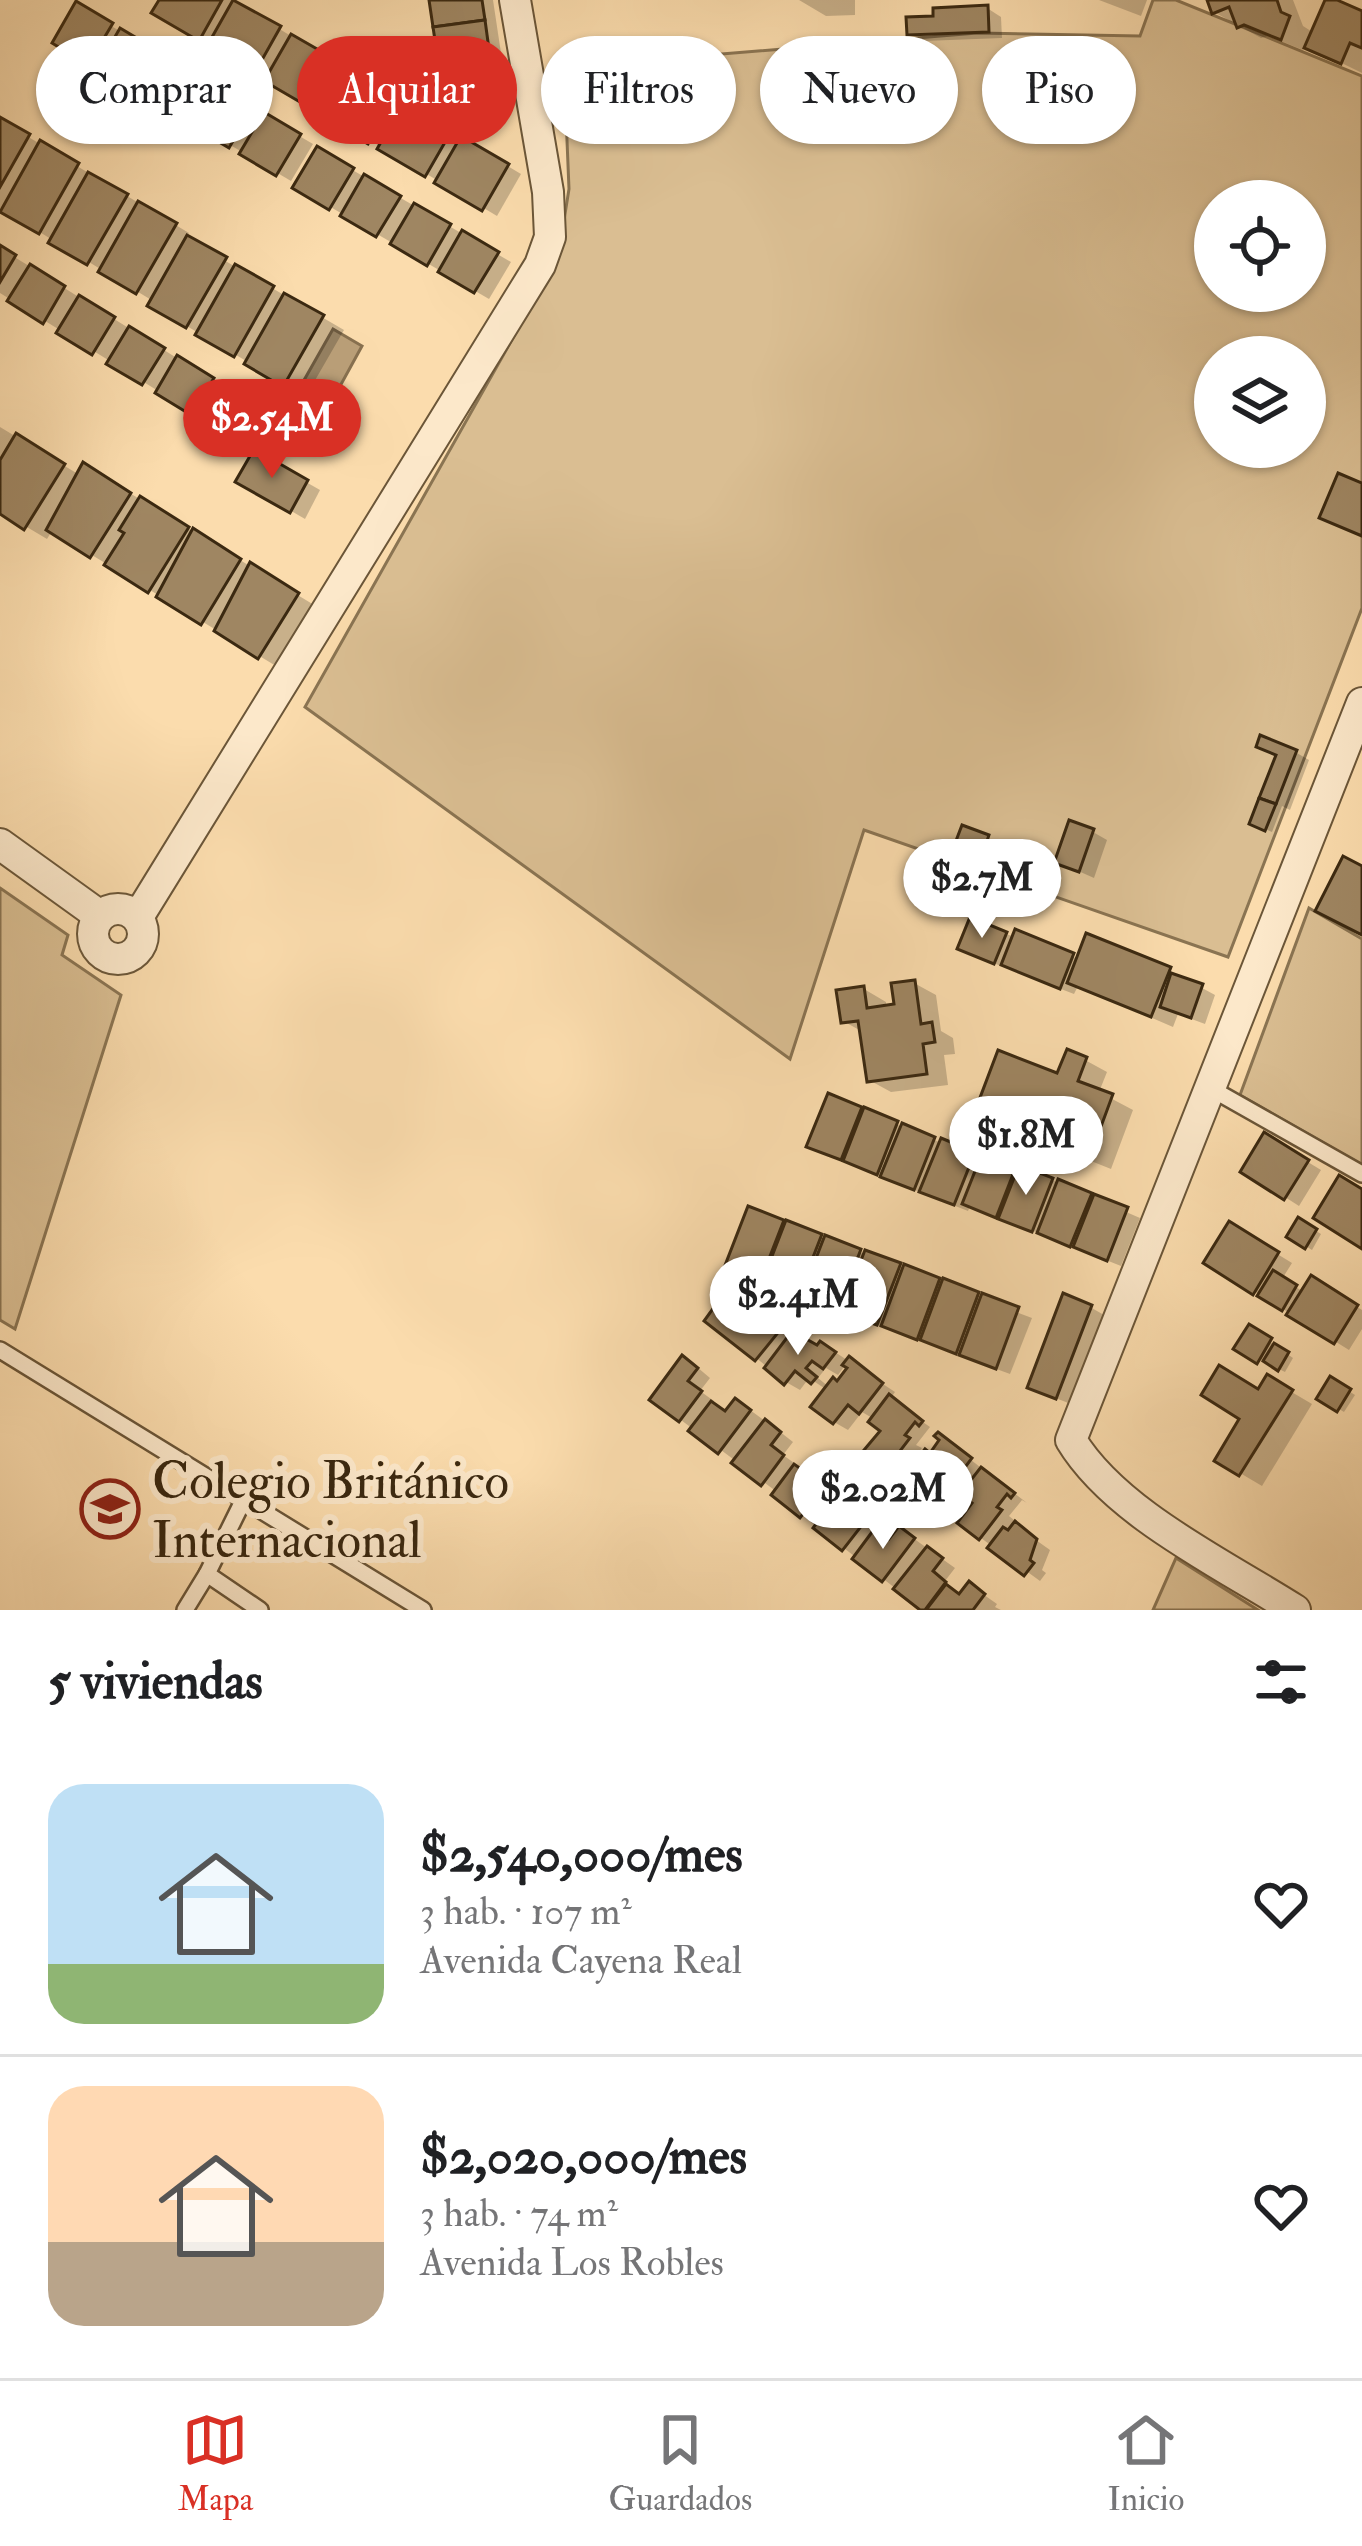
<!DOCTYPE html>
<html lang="es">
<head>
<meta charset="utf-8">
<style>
  body { margin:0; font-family:"IM FELL Double Pica",serif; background:#f2f2f2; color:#202124; height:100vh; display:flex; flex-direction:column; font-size:45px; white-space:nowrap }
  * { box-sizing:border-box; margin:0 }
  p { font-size:39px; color:#757577 }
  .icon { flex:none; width:66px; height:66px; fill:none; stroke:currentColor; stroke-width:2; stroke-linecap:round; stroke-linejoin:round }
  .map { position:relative; height:1610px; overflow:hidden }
  .details { display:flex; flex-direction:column; background:#fff; flex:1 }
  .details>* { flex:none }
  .guide { position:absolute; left:36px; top:36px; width:1290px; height:108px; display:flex; gap:24px }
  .fabs { position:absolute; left:1194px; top:180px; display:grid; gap:24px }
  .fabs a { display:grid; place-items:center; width:132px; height:132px; border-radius:50%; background:#fff; box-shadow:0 3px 9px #0004; font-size:60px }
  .price { position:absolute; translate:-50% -102px; padding:0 27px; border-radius:42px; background:#fff; color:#222; font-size:39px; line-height:78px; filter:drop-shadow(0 3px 6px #0008) }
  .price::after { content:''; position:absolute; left:50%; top:72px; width:36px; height:27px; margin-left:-18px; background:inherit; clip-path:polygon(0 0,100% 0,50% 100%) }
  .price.active { background:#d93025; color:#fff }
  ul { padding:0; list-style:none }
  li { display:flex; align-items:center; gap:36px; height:300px; padding:0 48px }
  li+li { border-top:3px solid #e0e0e0 }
  li span { display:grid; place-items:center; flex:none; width:336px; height:240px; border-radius:36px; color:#555 }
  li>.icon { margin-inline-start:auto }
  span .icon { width:144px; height:144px; fill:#fffc; stroke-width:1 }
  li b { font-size:51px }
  h2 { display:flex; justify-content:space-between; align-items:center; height:144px; padding:0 48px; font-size:51px }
  .tag { padding:0 42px; border-radius:54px; background:#fff; box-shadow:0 3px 9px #0004; font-size:42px; line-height:108px }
  .tag.active { background:#d93025; color:#fff }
  .menu { display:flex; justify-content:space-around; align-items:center; height:168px; border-top:3px solid #e0e0e0; background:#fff; font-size:33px; color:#757577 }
  .menu a { display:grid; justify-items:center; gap:6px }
  .menu .active { color:#d93025 }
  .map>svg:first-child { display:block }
</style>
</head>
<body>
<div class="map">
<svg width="1362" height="1610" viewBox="0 0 1362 1610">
  <rect width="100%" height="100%" fill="#fbdcad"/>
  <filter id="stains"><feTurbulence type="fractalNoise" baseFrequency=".00167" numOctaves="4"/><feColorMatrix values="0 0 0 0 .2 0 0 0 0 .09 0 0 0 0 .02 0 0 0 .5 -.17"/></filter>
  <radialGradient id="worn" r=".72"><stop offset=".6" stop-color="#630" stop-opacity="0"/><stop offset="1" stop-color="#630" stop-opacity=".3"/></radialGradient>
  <!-- green -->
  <g fill="#dabe92" stroke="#8a7452" stroke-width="3" fill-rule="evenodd">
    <path d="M1153 0H1176L1362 76V608L1228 957 864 830 790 1059 305 707 558 258 569 189 564 67 977 33 1140 36ZM1215 201H1305V291H1215ZM1215 357H1305V447H1215Z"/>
    <polygon points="0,888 68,935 62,955 121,995 15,1329 0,1320"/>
    <polygon points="1309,908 1362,939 1362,1165 1240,1095"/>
    <polygon points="1176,1558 1258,1610 1153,1610"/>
  </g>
  <!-- water -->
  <polygon fill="#ba9f78" stroke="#87704f" stroke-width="3" points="333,329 362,346 333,399 303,382"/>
  <!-- shadow -->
  <g fill="#0003" fill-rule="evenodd">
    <polygon points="162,0 231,0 521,174 497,216 155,12"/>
    <polygon points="432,0 493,0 507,93 459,100 445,92"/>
    <polygon points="799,0 855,0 855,15 826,16"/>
    <polygon points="1099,0 1147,0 1141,16"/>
    <polygon points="1210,0 1293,0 1303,26 1314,33 1329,0 1362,14 1362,73 1305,45 1303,50 1268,36 1261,38 1214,12"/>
    <polygon points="77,6 313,144 291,181 56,42"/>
    <polygon points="987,8 1001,17 1002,38 924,41 909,33"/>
    <polygon points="0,120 189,233 186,238 344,330 306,396 151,305 153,301 0,208"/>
    <polygon points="318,150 511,262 489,299 296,187"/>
    <polygon points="0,248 275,419 255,451 0,293"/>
    <polygon points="0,427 78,474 105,478 319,608 281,669 52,531 47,539 0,511"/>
    <polygon points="255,453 320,490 305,519 240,481"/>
    <polygon points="1295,752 1309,760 1290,810 1282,806 1272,832 1258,826 1279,755"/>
    <polygon points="963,829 994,841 988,857 964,848"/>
    <polygon points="1093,832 1107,840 1094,878 1058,862"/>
    <polygon points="1006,934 1079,959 1169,970 1215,995 1205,1024 1178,1014 1173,1027 1078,986 1074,994 975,956"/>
    <polygon points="914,983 936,995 941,1031 953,1038 955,1054 944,1055 948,1085 891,1092 869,1080 863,1032 843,1021 864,989 886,1002 886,1008 897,1006"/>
    <polygon points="1085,1060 1107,1072 1099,1092 1133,1110 1111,1169 1056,1147 1035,1135 1037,1127 982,1102 1059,1077"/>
    <polygon points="830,1097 983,1160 984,1155 1059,1183 1140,1218 1121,1266 970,1206 968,1211 824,1154"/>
    <polygon points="1265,1136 1321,1170 1299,1206 1244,1171"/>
    <polygon points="749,1210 1032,1318 1010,1374 742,1275"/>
    <polygon points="1299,1221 1321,1234 1312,1250 1290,1236"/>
    <polygon points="1230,1225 1292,1263 1282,1279 1304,1292 1312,1279 1362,1310 1362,1329 1349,1350 1207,1262"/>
    <path d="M718 1306 835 1352 895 1392 890 1399 930 1427 916 1445 922 1448 902 1474 889 1466 884 1430 874 1419 862 1412 848 1430 834 1422 827 1390 809 1378 800 1390 786 1382 709 1320ZM846 1364 851 1368 839 1384 829 1387 818 1378 826 1368 838 1375Z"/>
    <polygon points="1090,1307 1104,1315 1071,1404 1045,1394"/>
    <polygon points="1250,1328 1293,1358 1285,1372 1237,1348"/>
    <polygon points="697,1367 710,1378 700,1391 714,1401 712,1404 727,1413 750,1410 779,1431 793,1442 783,1455 797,1465 795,1468 810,1477 832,1473 874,1506 864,1519 878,1529 876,1532 891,1541 913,1538 955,1568 945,1581 961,1597 970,1585 997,1604 995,1607 1001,1610 923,1610 775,1494 777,1492 653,1399"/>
    <polygon points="1268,1378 1312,1404 1262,1486 1218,1460"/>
    <polygon points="1331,1380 1355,1395 1344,1412 1320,1398"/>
    <polygon points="933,1431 1027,1503 1022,1500 1009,1516 1014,1520 1012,1523 1050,1550 1042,1570 1046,1573 1040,1581 981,1538 976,1502 966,1491 954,1484 940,1502 927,1494 931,1456 943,1440"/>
  </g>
  <!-- building -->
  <g fill="#9f8662" stroke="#3b2911" stroke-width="3">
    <polygon points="159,0 222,0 199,41 151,13"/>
    <polygon points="233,0 281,26 254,74 207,46"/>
    <polygon points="429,0 482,0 485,20 433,27"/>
    <polygon points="1207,0 1277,0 1281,12 1290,16 1281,40 1244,25 1237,28 1229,7 1212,14"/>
    <polygon points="1325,0 1337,0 1362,11 1362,48 1350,43 1341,64 1304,48"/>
    <polygon points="76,1 113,23 88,65 52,43"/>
    <polygon points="988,5 989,32 907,35 906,17 933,16 933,8"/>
    <polygon points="485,20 494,86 443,94 433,27"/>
    <polygon points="120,28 157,50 132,92 96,70"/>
    <polygon points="291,34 338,61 312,109 264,81"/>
    <polygon points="167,56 204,77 179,119 143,97"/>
    <polygon points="347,69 395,96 368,144 321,116"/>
    <polygon points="217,84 253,106 229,148 192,126"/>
    <polygon points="404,102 452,130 425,177 377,149"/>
    <polygon points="264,112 301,134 276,176 239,154"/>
    <polygon points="0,117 30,134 0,187"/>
    <polygon points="461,136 509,164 482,211 434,183"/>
    <polygon points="40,140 79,163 39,234 0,212"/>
    <polygon points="317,146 354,168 329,210 292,188"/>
    <polygon points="88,172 128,194 87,265 48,243"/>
    <polygon points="364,174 401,196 376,237 340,216"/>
    <polygon points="138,201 177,223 136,294 98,272"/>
    <polygon points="414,203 451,224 427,266 390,244"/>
    <polygon points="462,230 499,252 474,293 438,272"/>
    <polygon points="187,235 227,257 186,328 147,306"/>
    <polygon points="0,245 16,255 0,282"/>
    <polygon points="30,264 65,286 43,324 7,301"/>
    <polygon points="235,264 274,286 234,357 195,335"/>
    <polygon points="284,293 324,315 283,387 244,364"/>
    <polygon points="79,295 115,317 92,355 56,333"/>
    <polygon points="129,326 165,348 142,385 106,364"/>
    <polygon points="177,355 214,378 191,415 155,393"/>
    <polygon points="227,386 263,408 240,446 204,424"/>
    <polygon points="16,433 65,464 24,530 0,514 0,460"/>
    <polygon points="254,449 308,480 290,513 235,482"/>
    <polygon points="83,462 131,493 90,558 46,530"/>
    <polygon points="1338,473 1362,483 1362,536 1319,518"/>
    <polygon points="140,496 189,527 148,593 104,565 124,533 119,530"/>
    <polygon points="193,528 241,559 201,625 156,597"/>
    <polygon points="250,562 299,593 258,659 214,631"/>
    <polygon points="1260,735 1297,750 1276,804 1259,798 1276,755 1256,747"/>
    <polygon points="1259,798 1276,804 1265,831 1249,824"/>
    <polygon points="1069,820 1094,829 1079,872 1054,863"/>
    <polygon points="962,825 989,835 982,856 954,846"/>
    <polygon points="1343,856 1362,866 1362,935 1315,911"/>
    <polygon points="970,917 1007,932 994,964 957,949"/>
    <polygon points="1015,929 1074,953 1060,989 1001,965"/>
    <polygon points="1086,933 1171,967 1151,1017 1067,983"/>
    <polygon points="1171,973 1203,984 1191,1018 1160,1007"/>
    <polygon points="915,980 921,1024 932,1022 935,1042 923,1044 927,1074 867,1082 858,1021 841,1023 836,990 864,986 867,1008 894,1004 891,983"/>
    <polygon points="1067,1049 1087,1057 1078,1081 1113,1094 1089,1159 1069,1151 1071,1146 1060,1142 1058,1147 1031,1136 1035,1125 978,1103 998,1050 1057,1073"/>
    <polygon points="828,1093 862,1107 841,1160 806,1147"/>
    <polygon points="864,1107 898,1121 877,1175 843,1161"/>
    <polygon points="902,1123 935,1137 914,1190 880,1177"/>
    <polygon points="1264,1132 1309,1160 1284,1200 1240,1172"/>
    <polygon points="941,1138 975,1152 954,1205 919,1192"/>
    <polygon points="983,1151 1017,1164 996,1218 962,1204"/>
    <polygon points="1019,1165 1053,1178 1032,1232 998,1219"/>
    <polygon points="1339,1175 1362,1189 1362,1249 1313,1218"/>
    <polygon points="1058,1179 1092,1193 1070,1247 1037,1233"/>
    <polygon points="1094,1194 1128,1207 1107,1261 1073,1247"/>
    <polygon points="748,1206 784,1220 760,1282 724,1268"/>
    <polygon points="1298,1217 1317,1229 1305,1249 1286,1237"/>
    <polygon points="786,1220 822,1234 798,1296 762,1282"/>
    <polygon points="1229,1221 1279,1252 1253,1295 1203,1263"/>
    <polygon points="825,1235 861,1249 838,1311 801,1297"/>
    <polygon points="865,1250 901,1263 877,1325 841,1312"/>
    <polygon points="904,1264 940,1278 917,1340 881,1326"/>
    <polygon points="1273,1270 1297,1285 1282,1311 1257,1296"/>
    <polygon points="1311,1275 1358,1305 1334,1344 1286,1315"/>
    <polygon points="943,1278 979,1292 956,1354 920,1340"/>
    <polygon points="982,1293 1019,1307 996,1369 959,1355"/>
    <polygon points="1063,1293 1092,1305 1056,1399 1027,1388"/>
    <polygon points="717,1303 781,1329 755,1361 704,1321"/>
    <polygon points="1249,1324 1272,1338 1257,1364 1233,1349"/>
    <polygon points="792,1331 817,1345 820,1341 836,1352 823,1369 812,1361 806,1368 817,1377 811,1384 795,1371 784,1385 764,1368"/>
    <polygon points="1274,1343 1289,1352 1278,1371 1263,1361"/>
    <polygon points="682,1355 698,1368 688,1381 702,1391 679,1422 649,1400"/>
    <polygon points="849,1356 883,1383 859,1414 848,1405 833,1424 810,1407 833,1377 837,1381 847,1368 842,1365"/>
    <polygon points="1219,1365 1258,1389 1267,1374 1293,1390 1239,1476 1214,1461 1239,1419 1201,1395"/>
    <polygon points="1330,1376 1351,1389 1337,1412 1316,1399"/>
    <polygon points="889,1394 923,1421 919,1426 915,1422 905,1435 910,1438 887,1468 864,1450 880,1431 868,1422"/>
    <polygon points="735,1398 751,1410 718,1454 688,1431 711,1401 725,1411"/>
    <polygon points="765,1419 781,1432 771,1445 784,1455 761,1486 731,1463"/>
    <polygon points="938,1432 972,1458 951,1486 940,1476 925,1497 902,1479 925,1449 930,1453 939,1440 934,1436"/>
    <polygon points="818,1461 834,1474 800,1518 771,1495 794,1464 808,1474"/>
    <polygon points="981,1467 1015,1493 1011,1498 1007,1494 997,1507 1002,1510 979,1540 957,1523 972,1503 960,1494"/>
    <polygon points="846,1483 862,1496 852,1509 866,1520 842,1551 813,1528"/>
    <polygon points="1015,1521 1037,1539 1030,1560 1034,1563 1024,1576 987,1548 1003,1527 1008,1530"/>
    <polygon points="899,1526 915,1538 882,1582 852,1559 875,1528 889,1539"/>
    <polygon points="927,1546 943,1558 933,1571 946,1582 925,1610 920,1610 893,1589"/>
    <polygon points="969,1581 985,1594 973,1610 926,1610 946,1584 959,1594"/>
  </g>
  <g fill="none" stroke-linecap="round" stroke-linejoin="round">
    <defs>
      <g id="service">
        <polyline points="1210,1088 1362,1174"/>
        <polyline points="0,1350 423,1610"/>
        <polyline points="243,1501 207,1574 260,1610"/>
        <polyline points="185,1610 207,1574"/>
      </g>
      <g id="minor">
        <polyline points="0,844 100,916"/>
        <circle cx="118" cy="934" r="25"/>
        <polyline points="138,917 540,265 550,237 548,192 515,0"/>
        <path d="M1295 1610C1223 1564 1115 1513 1071 1440L1362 703"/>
      </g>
    </defs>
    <!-- service casing -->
    <use href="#service" stroke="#6b5638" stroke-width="20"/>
    <!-- minor casing -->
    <use href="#minor" stroke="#6b5638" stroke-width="34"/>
    <!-- service -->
    <use href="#service" stroke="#fce8ca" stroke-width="15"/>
    <!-- minor -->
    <use href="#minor" stroke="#fce8ca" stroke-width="30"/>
  </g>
  <!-- icons -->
  <defs>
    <symbol id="school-ring" viewBox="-11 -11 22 22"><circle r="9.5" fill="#fce8ca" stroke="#8f2418" stroke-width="1.5"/><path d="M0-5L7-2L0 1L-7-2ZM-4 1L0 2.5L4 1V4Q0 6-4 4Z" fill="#8f2418"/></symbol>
  </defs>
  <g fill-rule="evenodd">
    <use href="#school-ring" x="77" y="1476" width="66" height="66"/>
  </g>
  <g text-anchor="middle" stroke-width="12" stroke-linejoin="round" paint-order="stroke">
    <!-- poi labels -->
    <g font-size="51" fill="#3b2911" stroke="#fce8ca" text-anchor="start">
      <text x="152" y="1498">Colegio Británico<tspan x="152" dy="59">Internacional</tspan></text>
    </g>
  </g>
  <rect width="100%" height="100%" filter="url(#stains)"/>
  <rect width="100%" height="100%" fill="url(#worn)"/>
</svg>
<div class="fabs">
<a><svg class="icon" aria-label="locate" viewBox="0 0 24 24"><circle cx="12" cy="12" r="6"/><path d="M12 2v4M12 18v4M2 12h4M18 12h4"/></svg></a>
<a><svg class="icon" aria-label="layers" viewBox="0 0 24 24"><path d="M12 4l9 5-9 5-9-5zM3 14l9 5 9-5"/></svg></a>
</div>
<b class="price active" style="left:272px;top:481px">$2.54M</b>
<b class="price" style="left:982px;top:941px">$2.7M</b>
<b class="price" style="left:1026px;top:1198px">$1.8M</b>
<b class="price" style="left:798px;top:1358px">$2.41M</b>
<b class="price" style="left:883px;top:1552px">$2.02M</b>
<div class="guide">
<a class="tag">Comprar</a>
<a class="tag active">Alquilar</a>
<a class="tag">Filtros</a>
<a class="tag">Nuevo</a>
<a class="tag">Piso</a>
</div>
</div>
<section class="details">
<h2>5 viviendas<svg class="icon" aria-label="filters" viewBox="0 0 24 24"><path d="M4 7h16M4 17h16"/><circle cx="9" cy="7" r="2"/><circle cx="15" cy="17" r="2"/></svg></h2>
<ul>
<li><span style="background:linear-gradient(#bfe0f5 75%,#8fb573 0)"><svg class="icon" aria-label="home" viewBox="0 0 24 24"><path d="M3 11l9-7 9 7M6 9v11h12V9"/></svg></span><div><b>$2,540,000/mes</b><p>3 hab. · 107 m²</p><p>Avenida Cayena Real</p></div><svg class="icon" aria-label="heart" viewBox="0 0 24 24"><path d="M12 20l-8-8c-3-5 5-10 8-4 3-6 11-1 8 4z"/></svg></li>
<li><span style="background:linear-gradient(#ffd9b3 65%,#b9a48a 0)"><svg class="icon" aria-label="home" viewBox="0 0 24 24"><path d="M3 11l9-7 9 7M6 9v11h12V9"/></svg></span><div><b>$2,020,000/mes</b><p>3 hab. · 74 m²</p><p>Avenida Los Robles</p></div><svg class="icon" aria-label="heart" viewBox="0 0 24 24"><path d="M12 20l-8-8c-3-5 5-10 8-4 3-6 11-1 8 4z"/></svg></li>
</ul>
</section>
<nav class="menu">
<a class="active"><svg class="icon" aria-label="map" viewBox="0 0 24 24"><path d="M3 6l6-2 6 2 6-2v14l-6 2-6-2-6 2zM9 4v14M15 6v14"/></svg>Mapa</a>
<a><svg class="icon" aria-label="saved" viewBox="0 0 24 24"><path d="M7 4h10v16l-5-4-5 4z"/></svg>Guardados</a>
<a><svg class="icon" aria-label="home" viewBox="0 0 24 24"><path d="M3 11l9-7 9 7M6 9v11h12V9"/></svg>Inicio</a>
</nav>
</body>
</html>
